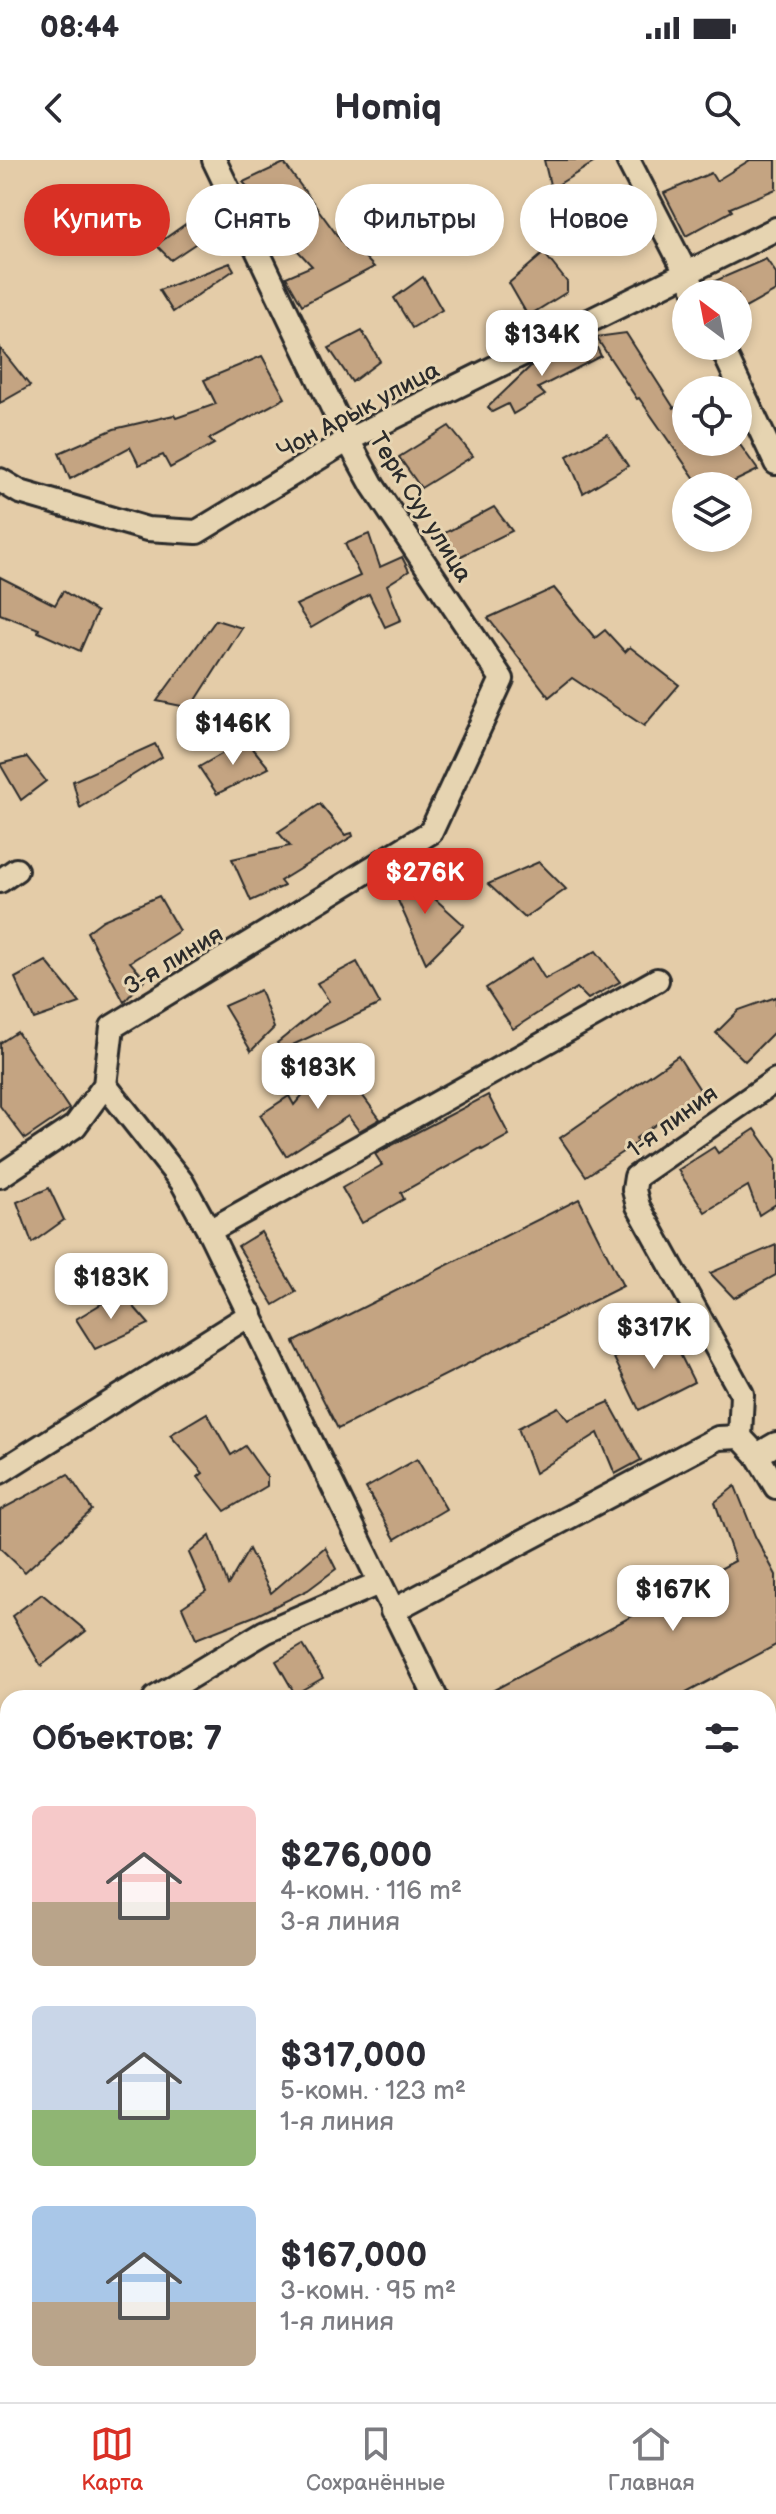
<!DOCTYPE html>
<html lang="ru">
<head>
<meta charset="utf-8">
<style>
  body { margin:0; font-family:"Balsamiq Sans",sans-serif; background:#f2f2f3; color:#2b2b33; height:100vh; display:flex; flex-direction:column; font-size:30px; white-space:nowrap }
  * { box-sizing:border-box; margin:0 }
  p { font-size:26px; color:#7c7c81 }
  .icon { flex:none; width:44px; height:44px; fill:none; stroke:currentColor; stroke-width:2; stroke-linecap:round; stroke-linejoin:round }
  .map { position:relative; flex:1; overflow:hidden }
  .details { position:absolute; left:0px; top:1530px; width:776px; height:712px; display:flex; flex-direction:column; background:#fff; border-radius:24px 24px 0 0; box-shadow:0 4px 12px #0003 }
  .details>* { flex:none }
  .top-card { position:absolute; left:24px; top:24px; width:728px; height:72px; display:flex; gap:16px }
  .needle { width:52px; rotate:328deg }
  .buttons { position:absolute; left:672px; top:120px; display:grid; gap:16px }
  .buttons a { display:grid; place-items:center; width:80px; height:80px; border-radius:50%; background:#fff; box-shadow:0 4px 12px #0003; font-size:40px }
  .price { position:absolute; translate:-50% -68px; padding:0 18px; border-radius:16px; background:#fff; color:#222; font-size:26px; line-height:52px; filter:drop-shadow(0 2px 4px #0008) }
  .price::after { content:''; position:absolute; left:50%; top:48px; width:24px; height:18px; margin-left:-12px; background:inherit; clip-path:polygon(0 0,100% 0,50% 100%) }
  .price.on { background:#d93025; color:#fff }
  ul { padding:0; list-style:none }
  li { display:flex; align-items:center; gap:24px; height:200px; padding:0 32px }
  li span { display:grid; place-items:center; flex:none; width:224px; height:160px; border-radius:12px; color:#555 }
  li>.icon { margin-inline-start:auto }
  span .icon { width:96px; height:96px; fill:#fffc; stroke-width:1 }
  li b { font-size:34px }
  h2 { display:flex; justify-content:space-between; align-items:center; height:96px; padding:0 32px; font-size:34px }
  .pill { padding:0 28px; border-radius:36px; background:#fff; box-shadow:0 4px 12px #0003; font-size:28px; line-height:72px }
  .pill.on { background:#d93025; color:#fff }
  .status { display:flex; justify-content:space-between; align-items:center; height:56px; padding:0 40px; background:#fff; direction:ltr }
  .status svg { height:22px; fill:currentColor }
  header { display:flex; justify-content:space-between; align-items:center; height:104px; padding:0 32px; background:#fff; font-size:36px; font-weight:600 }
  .tabs { display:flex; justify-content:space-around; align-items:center; height:112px; border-top:2px solid #e1e1e2; background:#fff; font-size:22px; color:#7c7c81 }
  .tabs a { display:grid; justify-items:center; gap:4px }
  .tabs .on { color:#d93025 }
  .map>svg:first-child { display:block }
</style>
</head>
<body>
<div class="status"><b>08:44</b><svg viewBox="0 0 49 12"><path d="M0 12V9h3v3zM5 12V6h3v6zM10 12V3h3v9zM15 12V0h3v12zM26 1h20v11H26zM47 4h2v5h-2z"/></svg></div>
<header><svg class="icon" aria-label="back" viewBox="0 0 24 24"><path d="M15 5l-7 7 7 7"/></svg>Homiq<svg class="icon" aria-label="search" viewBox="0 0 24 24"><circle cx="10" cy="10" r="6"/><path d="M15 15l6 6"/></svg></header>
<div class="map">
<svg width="776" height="2242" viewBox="0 0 776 2242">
  <rect width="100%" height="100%" fill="#e4cca8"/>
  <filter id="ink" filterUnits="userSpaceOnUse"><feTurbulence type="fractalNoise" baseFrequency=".0125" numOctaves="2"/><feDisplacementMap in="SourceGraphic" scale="16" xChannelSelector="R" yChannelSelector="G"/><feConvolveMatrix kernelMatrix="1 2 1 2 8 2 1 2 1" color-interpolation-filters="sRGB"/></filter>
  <g filter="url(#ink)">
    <!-- building -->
    <g fill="#c4a482" stroke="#2b2b2b" stroke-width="2">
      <polygon points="544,0 598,0 551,29"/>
      <polygon points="750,0 776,0 776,29 730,48 732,51 686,76 664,33 711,13 716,21"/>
      <polygon points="284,3 348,90 355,87 374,107 302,145 286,117 312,106 269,60 275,58 243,22"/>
      <polygon points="194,58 204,78 171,100 156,85"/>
      <polygon points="544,93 567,122 567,132 528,156 509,123"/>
      <polygon points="766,99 776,113 776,131 738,152 738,134 711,134 708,124"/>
      <polygon points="230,103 234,110 173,152 159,130"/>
      <polygon points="423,117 442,150 412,168 394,138"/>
      <polygon points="362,171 380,201 352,222 329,188"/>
      <polygon points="626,173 674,248 686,242 686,282 738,282 758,310 725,326 700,326 639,238 637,239 596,177"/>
      <polygon points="595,184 601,196 538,228 545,235 513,254 508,244 492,252 488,247 532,205"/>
      <polygon points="0,188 30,226 0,243"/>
      <polygon points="262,196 285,238 209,279 214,284 170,308 163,295 139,305 130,287 70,319 59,293 114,269 174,255 176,258 216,244 204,220"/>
      <polygon points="449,266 473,296 421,328 399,297"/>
      <polygon points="607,274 628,306 583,333 567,296"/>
      <polygon points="494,347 512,371 453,400 443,374"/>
      <polygon points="369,374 380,407 402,397 409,411 387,425 401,460 385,467 369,434 311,468 296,445 360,416 345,384"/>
      <polygon points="0,417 55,445 63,431 97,452 80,491 38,472 39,469 0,454"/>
      <polygon points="554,428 595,478 605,470 625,492 630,487 679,525 644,566 572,518 549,537 488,458"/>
      <polygon points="216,460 242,468 191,548 157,541"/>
      <polygon points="246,580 269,608 217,634 199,607"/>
      <polygon points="155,584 162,597 80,648 73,621"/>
      <polygon points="27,597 46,621 21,640 0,604"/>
      <polygon points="320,644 345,675 352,673 353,676 280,721 284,726 251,741 232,699 290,686 278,672"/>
      <polygon points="539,702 566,729 525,758 488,724"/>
      <polygon points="403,710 464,765 426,803 392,727"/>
      <polygon points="159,736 179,771 130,802 145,819 124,842 87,772 103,760"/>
      <polygon points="596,791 620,822 588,839 577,828 513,869 486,828 532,798 545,819"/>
      <polygon points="46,801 80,843 34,859 15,818"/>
      <polygon points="357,802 380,844 282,890 277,883 329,841 317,823"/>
      <polygon points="260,830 274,868 251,891 224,846"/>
      <polygon points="776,837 776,870 745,901 716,873 739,850"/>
      <polygon points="17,872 69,949 25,979 0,946 0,883"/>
      <polygon points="678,896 702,933 636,978 638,982 586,1016 560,978"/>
      <polygon points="339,904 380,959 359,971 348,956 286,996 260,955 289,936 294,945 316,919"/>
      <polygon points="488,935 509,975 482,990 481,988 401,1033 404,1039 362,1063 342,1028 382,1005 375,994"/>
      <polygon points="755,969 776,999 776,1044 759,1055 748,1026 705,1052 678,1010 714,987 718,993"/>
      <polygon points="49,1028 64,1060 32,1083 17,1042"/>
      <polygon points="579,1039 623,1126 338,1269 294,1182"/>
      <polygon points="261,1072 296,1132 274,1145 238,1086"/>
      <polygon points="776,1085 776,1115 734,1138 710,1113"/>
      <polygon points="121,1132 149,1164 95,1189 76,1159"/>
      <polygon points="669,1172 694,1222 639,1250 614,1198"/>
      <polygon points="609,1242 641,1300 615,1314 598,1273 535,1313 518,1268 558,1247 568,1260"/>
      <polygon points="207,1253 231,1295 245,1286 267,1317 267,1326 225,1351 198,1317 203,1313 170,1275"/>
      <polygon points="417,1299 446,1349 395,1379 366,1328"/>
      <polygon points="68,1314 92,1350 25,1412 0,1388 0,1350"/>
      <polygon points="735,1326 755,1376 776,1415 776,1485 677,1538 479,1538 735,1401 715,1342"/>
      <polygon points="210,1376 228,1425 249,1389 271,1433 325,1387 336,1409 308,1430 257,1455 196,1479 182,1447 206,1431 189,1393"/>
      <polygon points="42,1434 86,1471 41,1506 12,1456"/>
      <polygon points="303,1485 323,1518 295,1534 276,1501"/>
    </g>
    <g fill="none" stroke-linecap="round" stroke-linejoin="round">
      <defs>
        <g id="minor">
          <polyline points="628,0 697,134"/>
          <polyline points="721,186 776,303"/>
          <polyline points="0,320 20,332 147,369 197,372 348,280 776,69"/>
          <polyline points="0,721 16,710"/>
          <polyline points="105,925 182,1022 209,1071 436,1538"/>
          <polyline points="0,1016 75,966 105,925 112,867 431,672 502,519 373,326 348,280 214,0"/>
          <polyline points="209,1071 657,820"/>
          <polyline points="740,1277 742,1234 638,1046 634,1030 636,1017 776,920"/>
          <polyline points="757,1295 776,1284"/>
          <polyline points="0,1312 251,1154"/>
          <polyline points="392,1451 718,1278 740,1277 757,1295 776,1327"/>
          <polyline points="155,1538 265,1472 379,1423"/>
          <polyline points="0,1627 8,1622"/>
          <polyline points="0,1690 8,1706"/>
          <polyline points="768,1824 776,1819"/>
          <polyline points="768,2123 776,2119"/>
          <polyline points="768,2203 776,2220"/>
          <polyline points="0,2239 3,2242"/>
        </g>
      </defs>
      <!-- minor casing -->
      <use href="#minor" stroke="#2b2b2b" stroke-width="28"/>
      <!-- minor -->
      <use href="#minor" stroke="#e6d4b1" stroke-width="22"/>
    </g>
  </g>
  <g text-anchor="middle" stroke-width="6" stroke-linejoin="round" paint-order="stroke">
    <!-- street labels -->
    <g font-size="24" fill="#2b2b2b" stroke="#e6d4b1">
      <text transform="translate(358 250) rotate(-28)" y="8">Чон Арык улица</text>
      <text transform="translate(421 347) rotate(58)" y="8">Терк Суу улица</text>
      <text transform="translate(173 800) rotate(-31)" y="8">3-я линия</text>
      <text transform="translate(672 961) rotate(-36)" y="8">1-я линия</text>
    </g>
  </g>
</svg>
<div class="buttons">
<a><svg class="needle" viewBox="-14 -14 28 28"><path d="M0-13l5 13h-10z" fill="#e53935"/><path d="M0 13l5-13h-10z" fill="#7c7c81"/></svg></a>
<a><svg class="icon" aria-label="locate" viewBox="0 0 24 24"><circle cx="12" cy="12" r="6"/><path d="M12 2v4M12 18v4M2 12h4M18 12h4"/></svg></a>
<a><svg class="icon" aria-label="layers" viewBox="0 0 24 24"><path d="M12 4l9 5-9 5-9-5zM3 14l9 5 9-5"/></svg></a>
</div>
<b class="price" style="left:542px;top:218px">$134K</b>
<b class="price" style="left:233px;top:607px">$146K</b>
<b class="price on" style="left:425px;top:756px">$276K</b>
<b class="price" style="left:318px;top:951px">$183K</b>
<b class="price" style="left:111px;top:1161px">$183K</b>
<b class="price" style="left:654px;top:1211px">$317K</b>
<b class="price" style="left:673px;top:1473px">$167K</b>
<div class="top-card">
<a class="pill on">Купить</a>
<a class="pill">Снять</a>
<a class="pill">Фильтры</a>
<a class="pill">Новое</a>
</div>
<section class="details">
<h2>Объектов: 7<svg class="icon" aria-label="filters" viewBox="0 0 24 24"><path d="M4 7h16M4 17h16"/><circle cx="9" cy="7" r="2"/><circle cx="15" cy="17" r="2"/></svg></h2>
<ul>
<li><span style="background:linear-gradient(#f6c9c9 60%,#b9a48a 0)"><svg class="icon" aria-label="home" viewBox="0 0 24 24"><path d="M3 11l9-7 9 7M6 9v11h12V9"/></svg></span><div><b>$276,000</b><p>4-комн. · 116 m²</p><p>3-я линия</p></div></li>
<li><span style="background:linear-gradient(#c9d6e8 65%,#8fb573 0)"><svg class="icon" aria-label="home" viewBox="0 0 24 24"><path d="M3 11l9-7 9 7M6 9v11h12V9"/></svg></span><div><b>$317,000</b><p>5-комн. · 123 m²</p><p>1-я линия</p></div></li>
<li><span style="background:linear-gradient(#a9c7e8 60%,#b9a48a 0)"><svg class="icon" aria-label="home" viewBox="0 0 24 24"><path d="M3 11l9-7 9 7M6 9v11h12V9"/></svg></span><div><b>$167,000</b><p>3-комн. · 95 m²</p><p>1-я линия</p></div></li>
</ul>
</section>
</div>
<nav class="tabs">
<a class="on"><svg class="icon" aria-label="map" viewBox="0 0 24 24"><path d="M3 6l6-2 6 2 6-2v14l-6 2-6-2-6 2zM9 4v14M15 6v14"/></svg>Карта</a>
<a><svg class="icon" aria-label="saved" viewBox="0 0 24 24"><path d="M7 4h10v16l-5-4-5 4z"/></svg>Сохранённые</a>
<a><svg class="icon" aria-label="home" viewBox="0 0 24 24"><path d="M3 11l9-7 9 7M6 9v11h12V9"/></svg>Главная</a>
</nav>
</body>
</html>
